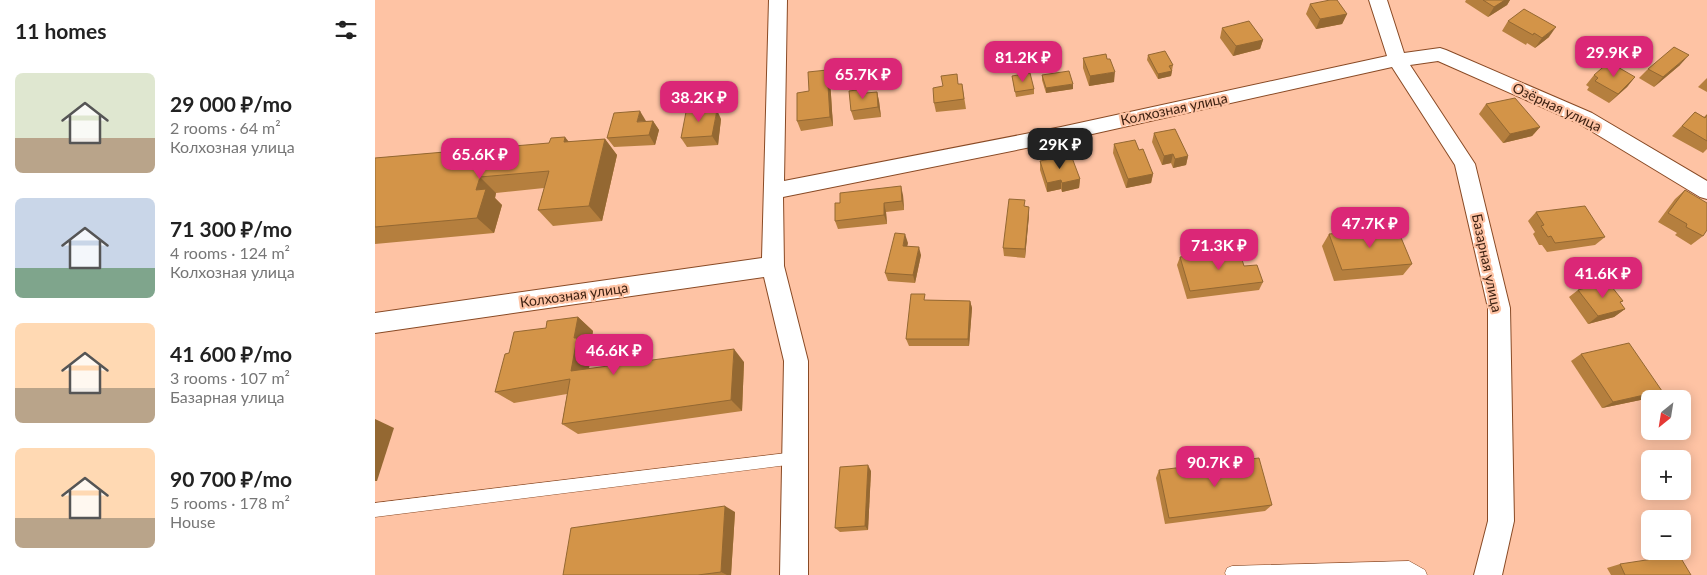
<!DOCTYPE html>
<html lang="en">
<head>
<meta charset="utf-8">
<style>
  body { margin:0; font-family:Lato,sans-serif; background:#f2f2f2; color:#222; height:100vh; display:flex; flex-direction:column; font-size:19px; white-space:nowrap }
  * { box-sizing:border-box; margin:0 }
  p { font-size:16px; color:#767676 }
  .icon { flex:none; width:28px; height:28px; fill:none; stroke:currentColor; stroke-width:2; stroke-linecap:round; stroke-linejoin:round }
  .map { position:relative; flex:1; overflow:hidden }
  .details { display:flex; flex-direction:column; background:#fff; width:375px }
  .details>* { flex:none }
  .needle { width:32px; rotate:210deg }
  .fabs { position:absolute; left:1266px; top:390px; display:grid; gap:10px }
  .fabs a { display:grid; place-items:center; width:50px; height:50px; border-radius:8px; background:#fff; box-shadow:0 2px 12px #0003; font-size:25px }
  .price { position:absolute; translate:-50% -42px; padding:0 11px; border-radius:10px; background:#db2777; color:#fff; font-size:16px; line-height:32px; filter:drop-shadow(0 1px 2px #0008) }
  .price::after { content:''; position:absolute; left:50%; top:30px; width:15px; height:11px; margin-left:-8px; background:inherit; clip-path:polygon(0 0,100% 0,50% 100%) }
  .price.on { background:#222; color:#fff }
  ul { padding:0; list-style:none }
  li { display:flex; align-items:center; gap:15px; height:125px; padding:0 15px }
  li span { display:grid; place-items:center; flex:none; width:140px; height:100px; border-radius:8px; color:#555 }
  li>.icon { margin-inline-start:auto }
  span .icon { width:60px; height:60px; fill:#fffc; stroke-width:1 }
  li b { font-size:21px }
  h2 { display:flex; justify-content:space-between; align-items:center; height:60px; padding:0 15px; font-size:21px }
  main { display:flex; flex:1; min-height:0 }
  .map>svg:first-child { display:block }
</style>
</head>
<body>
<main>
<section class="details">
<h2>11 homes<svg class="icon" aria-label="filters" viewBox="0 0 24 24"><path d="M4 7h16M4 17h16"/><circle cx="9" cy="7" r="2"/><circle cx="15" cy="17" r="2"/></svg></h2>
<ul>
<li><span style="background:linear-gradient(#dfe7d0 65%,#b9a48a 0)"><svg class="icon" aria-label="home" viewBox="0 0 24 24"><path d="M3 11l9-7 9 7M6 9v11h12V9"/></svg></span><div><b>29 000 ₽/mo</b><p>2 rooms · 64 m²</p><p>Колхозная улица</p></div></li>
<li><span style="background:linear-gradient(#c9d6e8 70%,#7fa58c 0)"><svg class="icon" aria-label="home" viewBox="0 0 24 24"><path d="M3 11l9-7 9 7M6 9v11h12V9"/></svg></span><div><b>71 300 ₽/mo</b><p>4 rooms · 124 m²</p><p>Колхозная улица</p></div></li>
<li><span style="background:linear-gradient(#ffd9b3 65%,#b9a48a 0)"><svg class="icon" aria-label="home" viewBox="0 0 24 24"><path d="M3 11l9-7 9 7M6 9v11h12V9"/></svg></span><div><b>41 600 ₽/mo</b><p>3 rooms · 107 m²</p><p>Базарная улица</p></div></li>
<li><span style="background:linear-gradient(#ffd9b3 70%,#b9a48a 0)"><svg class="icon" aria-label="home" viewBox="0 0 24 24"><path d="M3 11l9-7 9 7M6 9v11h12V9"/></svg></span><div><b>90 700 ₽/mo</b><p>5 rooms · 178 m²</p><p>House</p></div></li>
</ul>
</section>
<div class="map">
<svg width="1332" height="575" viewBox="0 0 1332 575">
  <rect width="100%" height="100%" fill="#fec3a4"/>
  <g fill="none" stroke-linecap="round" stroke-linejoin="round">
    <defs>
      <g id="lane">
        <polygon points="420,452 425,454 426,458 425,462 420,464 0,517 0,503"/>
        <polygon points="1034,561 1050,570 1052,575 851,575 850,573 852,568 857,566"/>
      </g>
      <polygon id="street" points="394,0 412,0 409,181 686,127 1012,56 994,0 1012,0 1029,53 1065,48 1071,50 1217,113 1332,181 1332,199 1325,197 1203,123 1063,61 1035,65 1100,164 1135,308 1139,521 1127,575 1099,575 1113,521 1113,308 1080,165 1017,67 686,141 408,197 409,266 433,361 433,575 405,575 409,361 389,277 0,333 0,313 387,258"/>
    </defs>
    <!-- lane casing -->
    <use href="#lane" stroke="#894a25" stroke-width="1"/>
    <!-- street casing -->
    <use href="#street" stroke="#894a25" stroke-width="2"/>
    <!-- lane -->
    <use href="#lane" fill="#fff" fill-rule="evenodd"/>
    <!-- street -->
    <use href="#street" fill="#fff" fill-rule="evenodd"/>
  </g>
  <!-- wall -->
  <g fill="#b57f3e">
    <polygon points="1091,0 1135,0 1132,5 1113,17 1090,2"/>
    <polygon points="935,4 972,14 967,24 941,29 931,14"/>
    <polygon points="1133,21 1174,37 1160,48 1152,43 1151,45 1127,31"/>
    <polygon points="847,28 888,40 885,49 858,56 845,38"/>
    <polygon points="773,55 798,65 796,76 783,79 772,60"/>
    <polygon points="708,58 739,82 714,86 708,68"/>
    <polygon points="1305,65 1279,87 1264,78 1273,69"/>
    <polygon points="667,75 698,89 671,93 667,80"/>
    <polygon points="1219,75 1260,77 1252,87 1234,103 1212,90 1214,87 1211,85"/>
    <polygon points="637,76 659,89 659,94 641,97"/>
    <polygon points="1332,78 1332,92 1323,87"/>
    <polygon points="455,80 458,126 426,131 422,121 434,91"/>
    <polygon points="583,84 587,84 591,109 561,112 559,103"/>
    <polygon points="502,92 504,101 506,117 479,120 476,111 491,93"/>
    <polygon points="1111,104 1165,127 1157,136 1128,143 1104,114"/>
    <polygon points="1320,112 1329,117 1332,114 1332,149 1328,153 1297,136"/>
    <polygon points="346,119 343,145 312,147 306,138"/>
    <polygon points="271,121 278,121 284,130 280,145 239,147 232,138"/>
    <polygon points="779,133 813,156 811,165 798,168 796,163 787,165 777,142"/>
    <polygon points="230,139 242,155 227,221 178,226 163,210 169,188 121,193 120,198 127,205 119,233 0,244 0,158"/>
    <polygon points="739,144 764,150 778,174 776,183 751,188 738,153"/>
    <polygon points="665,161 705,179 704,188 687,192 686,189 672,192 665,170"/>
    <polygon points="1310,190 1328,236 1316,245 1300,235 1302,233 1283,222 1300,199"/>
    <polygon points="528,195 529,210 511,212 512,224 463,229 460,221"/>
    <polygon points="650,206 654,215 650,258 629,256 628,248"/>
    <polygon points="1161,212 1230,237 1220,245 1172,252 1167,245 1164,245 1158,234 1160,232 1153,221"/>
    <polygon points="954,234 1037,264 1028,275 959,281 947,246"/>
    <polygon points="533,243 532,246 546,255 540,283 513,281 510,273"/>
    <polygon points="805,257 869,266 888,282 884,290 812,299 802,265"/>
    <polygon points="1203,290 1248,301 1245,303 1250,309 1239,317 1213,324 1194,297"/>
    <polygon points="552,300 595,301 597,308 594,346 534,346 531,339"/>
    <polygon points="203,317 218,331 215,349 217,351 214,369 369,362 367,411 203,434 187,424 192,394 139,403 120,392 134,353 171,328"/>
    <polygon points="1206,354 1287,391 1275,398 1227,408 1196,361"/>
    <polygon points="784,470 897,505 890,511 790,524 781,478"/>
    <polygon points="496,471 493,530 465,532 460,528"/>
    <polygon points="360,512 356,575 188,575"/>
    <polygon points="1245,564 1316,575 1236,575 1232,568"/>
  </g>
  <!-- shaded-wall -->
  <g fill="#946832">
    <polygon points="1129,0 1135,0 1132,5 1113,17 1119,7"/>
    <polygon points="972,14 967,24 941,29 945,19"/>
    <polygon points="1181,27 1174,37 1160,48 1167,38"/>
    <polygon points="888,40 885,49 858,56 861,46"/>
    <polygon points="1314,55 1305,65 1279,87 1288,77"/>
    <polygon points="452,70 455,80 458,126 455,117"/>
    <polygon points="797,71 796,76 783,79 783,74"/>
    <polygon points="740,72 739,82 714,86 715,76"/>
    <polygon points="1260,77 1252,87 1234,103"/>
    <polygon points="698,84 698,89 671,93 671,88"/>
    <polygon points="502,92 504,101 506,117 503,107"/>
    <polygon points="342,110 346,119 343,145 337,136"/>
    <polygon points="265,111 271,121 262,122"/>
    <polygon points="278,121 284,130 280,145 274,135"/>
    <polygon points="1165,127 1157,136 1128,143 1135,134"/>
    <polygon points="190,137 203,153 189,142"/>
    <polygon points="230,139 242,155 227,221 214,206"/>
    <polygon points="798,154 796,163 787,165 789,156"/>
    <polygon points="813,156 811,165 798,168 800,159"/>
    <polygon points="778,174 776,183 751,188 753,179"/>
    <polygon points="105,177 121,193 120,198 127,205 119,233 102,218 101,190"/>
    <polygon points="705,179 704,188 687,192 687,183"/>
    <polygon points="686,180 686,189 672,192 672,183"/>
    <polygon points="526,186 528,195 529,210 527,201"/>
    <polygon points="509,203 511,212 512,224 509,215"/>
    <polygon points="654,207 654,215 650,258 650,249"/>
    <polygon points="530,234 533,243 530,254 528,246"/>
    <polygon points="544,247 546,255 540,283 538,275"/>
    <polygon points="595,301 597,308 594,346 593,339"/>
    <polygon points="1250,309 1239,317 1213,324 1223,316"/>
    <polygon points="203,317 218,331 215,349 217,351 211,383 196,371 199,338"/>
    <polygon points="359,349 369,362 367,411 356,400"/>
    <polygon points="1287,391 1275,398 1227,408 1238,402"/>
    <polygon points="0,419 19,428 2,481 0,481"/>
    <polygon points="493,465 496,471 493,530 490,526"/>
    <polygon points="350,506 360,512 356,575 352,575 346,572"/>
  </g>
  <!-- building -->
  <g fill="#d39448" stroke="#946832">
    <polygon points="955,0 962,0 972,14 945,19 935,4"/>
    <polygon points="1108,0 1130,0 1119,7"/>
    <polygon points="1149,9 1181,27 1167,38 1159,33 1158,35 1133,21"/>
    <polygon points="874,21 888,40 861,46 847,28"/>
    <polygon points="1299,47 1314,55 1288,77 1273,69"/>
    <polygon points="790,51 798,65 794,66 797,71 783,74 773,55"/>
    <polygon points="731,54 732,59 735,59 740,72 715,76 708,58"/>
    <polygon points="1234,62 1260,77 1243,94 1220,81 1223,78 1219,75"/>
    <polygon points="452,70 455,117 422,121 422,93 434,91 433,72"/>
    <polygon points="694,71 698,84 671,88 667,75"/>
    <polygon points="655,73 659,89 640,92 637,76"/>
    <polygon points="582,74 583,84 587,84 589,99 559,103 558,88 568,86 566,76"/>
    <polygon points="490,89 491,93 502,92 503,107 476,111 474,91"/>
    <polygon points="1140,98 1165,127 1135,134 1111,104"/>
    <polygon points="319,109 342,110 337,136 306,138 311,112 319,111"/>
    <polygon points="265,111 262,122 278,121 274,135 232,138 239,113"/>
    <polygon points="1320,112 1330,118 1332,115 1332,141 1307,126"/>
    <polygon points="800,129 813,156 800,159 798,154 789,156 779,133"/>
    <polygon points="190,137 189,142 230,139 214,206 163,210 174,171 105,177 101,190 111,189 102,218 0,227 0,158 174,143 176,138"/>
    <polygon points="760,140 764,150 768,149 778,174 753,179 739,144"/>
    <polygon points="696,155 705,179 687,183 686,180 672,183 665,161"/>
    <polygon points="526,186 527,201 509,203 509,215 460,221 460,203 465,203 465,193"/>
    <polygon points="1310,190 1332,203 1332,230 1328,236 1311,227 1312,224 1293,213"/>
    <polygon points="634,199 650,200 649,206 654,207 650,249 628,248"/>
    <polygon points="1210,206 1230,237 1180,243 1176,236 1173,237 1166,226 1169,225 1161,212"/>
    <polygon points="1022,228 1037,264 967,270 954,234"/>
    <polygon points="520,233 530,234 528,246 544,247 538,275 510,273"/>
    <polygon points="864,250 869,266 882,265 888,282 815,291 805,257"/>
    <polygon points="1233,282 1248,301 1245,302 1250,309 1223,316 1203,290"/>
    <polygon points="536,294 550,294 549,300 595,301 593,339 531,339"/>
    <polygon points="203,317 199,338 202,338 196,371 359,349 356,400 187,424 195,379 120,392 130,354 134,353 139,332 171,328 172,321"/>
    <polygon points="1254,343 1287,391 1238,402 1206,354"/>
    <polygon points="884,458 897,505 794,518 784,470"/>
    <polygon points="493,465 490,526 460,528 465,467"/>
    <polygon points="350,506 346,572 323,575 188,575 196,528"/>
    <polygon points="1304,555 1316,575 1250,575 1245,564"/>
  </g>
  <g text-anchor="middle" stroke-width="4.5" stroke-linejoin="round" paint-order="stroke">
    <!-- street labels -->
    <g font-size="14" fill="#3d2112" stroke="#fec3a4">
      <text transform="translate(1182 107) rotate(25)" y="5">Озёрная улица</text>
      <text transform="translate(799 109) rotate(-12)" y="5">Колхозная улица</text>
      <text transform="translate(1112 263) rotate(78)" y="5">Базарная улица</text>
      <text transform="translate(199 295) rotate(-8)" y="5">Колхозная улица</text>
    </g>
  </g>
</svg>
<div class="fabs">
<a><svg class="needle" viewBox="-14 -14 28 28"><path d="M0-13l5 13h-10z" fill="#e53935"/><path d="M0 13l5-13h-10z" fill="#767676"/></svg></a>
<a>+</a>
<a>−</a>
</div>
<b class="price" style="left:1239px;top:78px">29.9K ₽</b>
<b class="price" style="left:648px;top:83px">81.2K ₽</b>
<b class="price" style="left:488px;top:100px">65.7K ₽</b>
<b class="price" style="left:324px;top:123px">38.2K ₽</b>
<b class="price on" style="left:685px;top:170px">29K ₽</b>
<b class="price" style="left:105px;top:180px">65.6K ₽</b>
<b class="price" style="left:995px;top:249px">47.7K ₽</b>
<b class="price" style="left:844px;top:271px">71.3K ₽</b>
<b class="price" style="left:1228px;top:299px">41.6K ₽</b>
<b class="price" style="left:239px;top:376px">46.6K ₽</b>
<b class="price" style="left:840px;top:488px">90.7K ₽</b>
</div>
</main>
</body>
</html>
